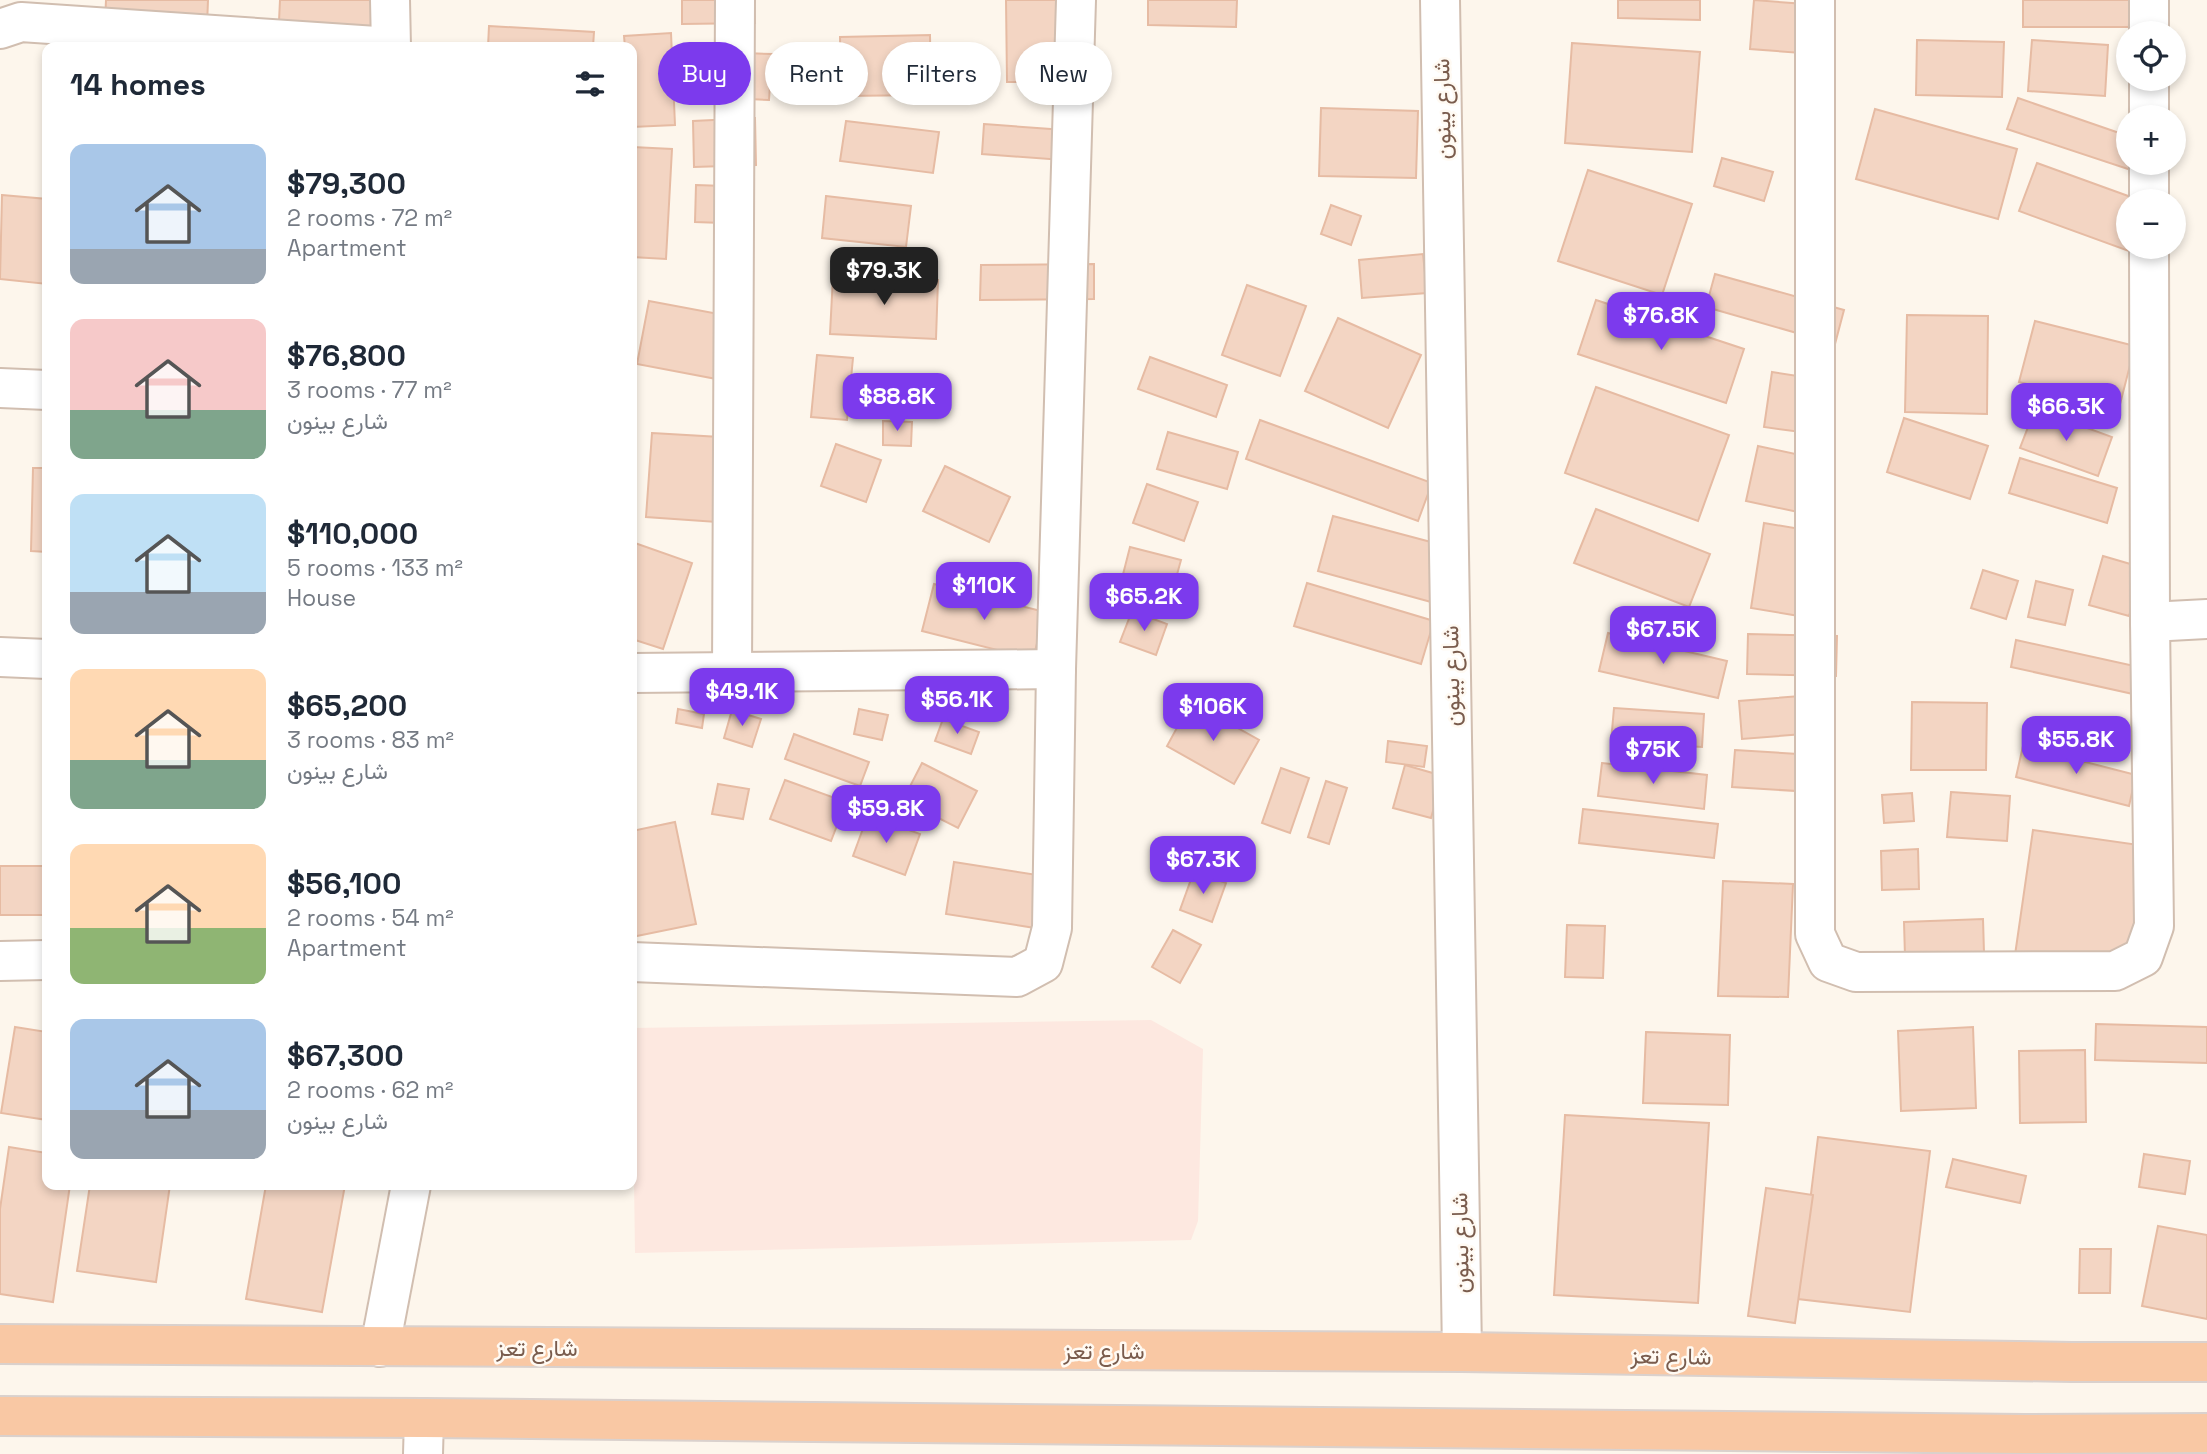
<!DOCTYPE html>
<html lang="en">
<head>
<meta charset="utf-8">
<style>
  body { margin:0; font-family:"Space Grotesk",Vazirmatn,sans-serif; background:#f2f2f3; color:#1f2937; height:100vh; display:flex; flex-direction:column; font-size:26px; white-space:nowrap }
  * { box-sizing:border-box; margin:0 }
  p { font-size:23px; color:#747a83 }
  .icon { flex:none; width:38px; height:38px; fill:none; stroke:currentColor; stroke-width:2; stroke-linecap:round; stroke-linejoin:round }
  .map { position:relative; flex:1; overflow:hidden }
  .details { position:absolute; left:42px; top:42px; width:595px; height:1148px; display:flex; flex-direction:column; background:#fff; border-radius:14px; box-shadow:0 4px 10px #0003 }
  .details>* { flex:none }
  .banner { position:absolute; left:658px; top:42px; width:665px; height:63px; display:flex; gap:14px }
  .tools { position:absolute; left:2116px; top:21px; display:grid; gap:14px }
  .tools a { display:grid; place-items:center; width:70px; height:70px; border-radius:50%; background:#fff; box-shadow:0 4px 10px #0003; font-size:35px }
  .price { position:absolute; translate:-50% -60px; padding:0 16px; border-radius:14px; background:#7c3aed; color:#fff; font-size:23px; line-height:46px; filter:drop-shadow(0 2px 4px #0008) }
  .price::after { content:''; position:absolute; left:50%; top:42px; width:21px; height:16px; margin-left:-10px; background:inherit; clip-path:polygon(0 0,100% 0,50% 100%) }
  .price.selected { background:#222; color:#fff }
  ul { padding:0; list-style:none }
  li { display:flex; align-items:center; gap:21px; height:175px; padding:0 28px }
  li span { display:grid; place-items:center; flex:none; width:196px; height:140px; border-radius:14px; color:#555 }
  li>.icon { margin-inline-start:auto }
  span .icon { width:84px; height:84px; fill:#fffc; stroke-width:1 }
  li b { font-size:30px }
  h2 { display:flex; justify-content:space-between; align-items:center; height:84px; padding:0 28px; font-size:30px }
  .chip { padding:0 24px; border-radius:32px; background:#fff; box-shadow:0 4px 10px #0003; font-size:24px; line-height:63px }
  .chip.selected { background:#7c3aed; color:#fff }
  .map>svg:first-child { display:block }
</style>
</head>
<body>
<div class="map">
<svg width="2207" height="1454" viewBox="0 0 2207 1454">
  <rect width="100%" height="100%" fill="#fdf6ec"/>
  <!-- commercial -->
  <polygon fill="#fde8e0" points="1151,1020 1203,1049 1198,1221 1191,1240 635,1253 632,1028"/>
  <!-- building -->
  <g fill="#f3d5c3" stroke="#e6bba3" stroke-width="2">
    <polygon points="106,0 208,0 207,26 105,23"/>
    <polygon points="280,0 387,0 385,46 278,42"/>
    <polygon points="682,0 754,0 755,23 682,24"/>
    <polygon points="1006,0 1075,0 1075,82 1007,82"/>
    <polygon points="1148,0 1237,0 1236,27 1148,25"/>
    <polygon points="1618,0 1700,0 1700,20 1618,18"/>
    <polygon points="1754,0 1805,4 1801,53 1750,49"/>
    <polygon points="2023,0 2163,0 2162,27 2023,27"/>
    <polygon points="489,26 594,32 593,47 488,47"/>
    <polygon points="671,33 675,125 632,127 632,47 625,47 624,36"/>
    <polygon points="930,35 931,95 841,96 840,37"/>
    <polygon points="1917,40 2004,42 2002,97 1916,95"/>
    <polygon points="2032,40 2108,45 2105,96 2028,91"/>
    <polygon points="1572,43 1700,52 1692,152 1565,143"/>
    <polygon points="690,51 772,54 769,100 687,96"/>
    <polygon points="2018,98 2128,136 2128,163 2147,163 2143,174 2007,129"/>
    <polygon points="1321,108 1418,111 1416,178 1319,176"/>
    <polygon points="1875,109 2017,149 1998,219 1856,179"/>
    <polygon points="755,118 756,165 694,167 693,121"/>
    <polygon points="846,121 939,132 933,173 840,161"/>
    <polygon points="984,124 1078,131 1076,161 982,154"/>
    <polygon points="632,147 672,149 666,259 632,257"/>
    <polygon points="1722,158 1773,172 1764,201 1714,186"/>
    <polygon points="2037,163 2142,201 2128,201 2128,247 2139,247 2137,254 2019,211"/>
    <polygon points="1588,170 1692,204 1662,295 1558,261"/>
    <polygon points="696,185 752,187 751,224 695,222"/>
    <polygon points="2,195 47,199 47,284 0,279"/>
    <polygon points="826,196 911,206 906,247 822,238"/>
    <polygon points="1331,205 1361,216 1351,245 1321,234"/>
    <polygon points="1423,254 1427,293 1362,298 1359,260"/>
    <polygon points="1094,264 1094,299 980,300 981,265"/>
    <polygon points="1715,274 1844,310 1835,344 1706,307"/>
    <polygon points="833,276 938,280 936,339 830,334"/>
    <polygon points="1247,285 1306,306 1280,376 1222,355"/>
    <polygon points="1596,300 1744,349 1726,403 1578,354"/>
    <polygon points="649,301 740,318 727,381 637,364"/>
    <polygon points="1907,315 1988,316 1987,414 1905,412"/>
    <polygon points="1338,318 1421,355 1388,428 1305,391"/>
    <polygon points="2035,321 2135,346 2119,408 2019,382"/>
    <polygon points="817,355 853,358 847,420 811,417"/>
    <polygon points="1150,357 1227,385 1216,417 1138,389"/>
    <polygon points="1772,372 1824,380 1816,434 1764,427"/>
    <polygon points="1596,387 1729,435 1698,521 1565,473"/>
    <polygon points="2035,409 2112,437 2098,476 2020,448"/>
    <polygon points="1904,418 1988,446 1970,499 1887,472"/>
    <polygon points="1260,420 1432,483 1418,521 1246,459"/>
    <polygon points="883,421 912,422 911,446 883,445"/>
    <polygon points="1168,432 1238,452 1227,489 1157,469"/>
    <polygon points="652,433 737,438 731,523 646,517"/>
    <polygon points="836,444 881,460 866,502 821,486"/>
    <polygon points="1758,446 1828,461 1817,516 1746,501"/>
    <polygon points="2020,458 2117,488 2107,523 2009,493"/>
    <polygon points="945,466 1010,497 989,542 923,511"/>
    <polygon points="33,468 47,468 47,552 31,551"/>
    <polygon points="1147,484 1198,502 1184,541 1133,523"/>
    <polygon points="1596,509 1710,554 1689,607 1574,563"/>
    <polygon points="1333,516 1446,546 1431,602 1318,571"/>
    <polygon points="1764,523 1830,534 1817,619 1751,608"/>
    <polygon points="632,542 692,563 663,649 632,639"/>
    <polygon points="1130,547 1181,560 1168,607 1118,594"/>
    <polygon points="2103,556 2144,568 2129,616 2089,605"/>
    <polygon points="1983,570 2018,581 2006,619 1971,608"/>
    <polygon points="2036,581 2073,590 2065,625 2028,617"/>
    <polygon points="1307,583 1434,621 1421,664 1294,626"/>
    <polygon points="934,584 1045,612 1033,659 922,631"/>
    <polygon points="1132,611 1167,624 1156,655 1120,642"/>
    <polygon points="1608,633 1727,661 1718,698 1599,671"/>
    <polygon points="1748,634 1837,636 1836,676 1747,674"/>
    <polygon points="2016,640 2148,669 2142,696 2011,667"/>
    <polygon points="1826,694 1829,732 1742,739 1739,701"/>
    <polygon points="1191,702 1259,740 1234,784 1167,746"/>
    <polygon points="1912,702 1987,703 1986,770 1911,770"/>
    <polygon points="1614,708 1704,714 1702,747 1611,742"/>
    <polygon points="678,709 704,714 702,728 676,723"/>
    <polygon points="859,709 888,715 882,740 854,734"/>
    <polygon points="732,710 761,719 752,747 724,738"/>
    <polygon points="943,719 979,732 971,754 935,741"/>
    <polygon points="794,734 869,762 860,786 785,759"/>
    <polygon points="1388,741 1427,746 1424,767 1386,762"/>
    <polygon points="2023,746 2136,775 2129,806 2016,777"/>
    <polygon points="1735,750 1830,756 1828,793 1732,787"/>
    <polygon points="922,763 977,791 958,828 903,800"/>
    <polygon points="1602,763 1707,775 1704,809 1598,796"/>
    <polygon points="1405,765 1443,776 1431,818 1393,808"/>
    <polygon points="1281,768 1309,778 1290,833 1262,823"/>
    <polygon points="785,780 846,802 831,841 770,819"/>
    <polygon points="1326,781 1347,788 1329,844 1308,837"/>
    <polygon points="718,784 749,789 743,819 712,814"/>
    <polygon points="1951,792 2010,796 2007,841 1947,837"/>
    <polygon points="1912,793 1914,821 1884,823 1882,795"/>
    <polygon points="1583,809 1718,824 1714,858 1579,843"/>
    <polygon points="868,815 920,834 905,875 853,856"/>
    <polygon points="675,822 696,924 632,937 632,831"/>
    <polygon points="2033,830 2167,849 2148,975 2015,955"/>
    <polygon points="1918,849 1919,889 1882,890 1881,851"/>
    <polygon points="954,862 1044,876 1035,928 946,914"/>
    <rect x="0" y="866" width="47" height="49"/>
    <polygon points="1194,871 1226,883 1212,922 1180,910"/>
    <polygon points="1723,881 1793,884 1788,997 1718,996"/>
    <polygon points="1983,919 1985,987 1906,991 1904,922"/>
    <polygon points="1567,925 1605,926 1603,978 1565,977"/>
    <polygon points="1173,930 1201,945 1180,983 1152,967"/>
    <polygon points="2096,1024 2207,1027 2207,1063 2095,1060"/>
    <polygon points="15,1027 47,1032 47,1120 1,1113"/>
    <polygon points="1973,1027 1976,1108 1901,1111 1898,1031"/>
    <polygon points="1646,1032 1730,1035 1728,1105 1643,1103"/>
    <polygon points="2085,1050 2086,1122 2020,1123 2019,1051"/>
    <polygon points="1565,1115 1709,1123 1698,1303 1554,1295"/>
    <polygon points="1818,1137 1930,1151 1910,1312 1798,1299"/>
    <polygon points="9,1147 47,1153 47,1185 70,1185 53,1302 0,1294 0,1209"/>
    <polygon points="2144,1154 2190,1161 2185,1194 2139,1187"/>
    <polygon points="1953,1159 2026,1176 2020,1203 1946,1187"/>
    <polygon points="90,1185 170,1185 156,1282 77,1271"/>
    <polygon points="266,1185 345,1185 322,1312 246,1299"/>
    <polygon points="1766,1188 1813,1195 1795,1323 1748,1316"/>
    <polygon points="2158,1226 2207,1235 2207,1319 2142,1306"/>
    <polygon points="2080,1249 2111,1249 2110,1293 2079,1293"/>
  </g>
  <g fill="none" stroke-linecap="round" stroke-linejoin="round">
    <defs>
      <g id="minor">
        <polyline points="390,0 391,47"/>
        <polyline points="1815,0 1815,934 1828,962 1856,972 2115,971 2143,957 2154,926 2150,622 2149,247"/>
        <polyline points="2149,0 2149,33"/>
        <polyline points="0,29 21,22 391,47"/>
        <polyline points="2149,79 2149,117"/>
        <polyline points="2149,163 2149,201"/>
        <polyline points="0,388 47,390"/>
        <polyline points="2150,622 2207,619"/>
        <polyline points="0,657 47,659"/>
        <polyline points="732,672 735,0"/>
        <polyline points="632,673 1056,669"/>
        <polyline points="0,961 47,960"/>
        <polyline points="632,962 1017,977 1043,963 1052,928 1056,669 1076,0"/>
        <polyline points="380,1347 411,1185"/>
        <polyline points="423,1454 424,1418"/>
      </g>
      <polyline id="tertiary" points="1440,0 1462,1352"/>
      <g id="trunk">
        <polyline points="0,1344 1462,1352 2072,1362 2207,1362"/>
        <polyline points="0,1416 424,1418 2025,1434 2207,1433"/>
      </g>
    </defs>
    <!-- minor casing -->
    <use href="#minor" stroke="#d1beb0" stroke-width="42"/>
    <!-- tertiary casing -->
    <use href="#tertiary" stroke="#d1beb0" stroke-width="42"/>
    <!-- trunk casing -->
    <use href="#trunk" stroke="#dad1cd" stroke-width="42"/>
    <!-- minor -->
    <use href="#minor" stroke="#fff" stroke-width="38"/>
    <!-- tertiary -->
    <use href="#tertiary" stroke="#fff" stroke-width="38"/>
    <!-- trunk -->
    <use href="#trunk" stroke="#f9c8a4" stroke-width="38"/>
  </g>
  <g text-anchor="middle" stroke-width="5" stroke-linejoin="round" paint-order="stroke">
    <!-- street labels -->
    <g font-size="23" fill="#7a5c4d" stroke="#fffaf3">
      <text transform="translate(1442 109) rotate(-91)" y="8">شارع بينون</text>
      <text transform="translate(1451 676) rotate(-91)" y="8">شارع بينون</text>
      <text transform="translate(1460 1243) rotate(-91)" y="8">شارع بينون</text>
      <text x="537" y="1356">شارع تعز</text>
      <text x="1104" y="1359">شارع تعز</text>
      <text transform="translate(1671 1356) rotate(1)" y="8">شارع تعز</text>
    </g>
  </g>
</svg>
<div class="tools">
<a><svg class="icon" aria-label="locate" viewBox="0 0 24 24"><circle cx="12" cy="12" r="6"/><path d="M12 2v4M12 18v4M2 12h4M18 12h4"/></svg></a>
<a>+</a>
<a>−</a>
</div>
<b class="price selected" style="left:884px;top:307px">$79.3K</b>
<b class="price" style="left:1661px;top:352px">$76.8K</b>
<b class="price" style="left:897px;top:433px">$88.8K</b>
<b class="price" style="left:2066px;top:443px">$66.3K</b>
<b class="price" style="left:984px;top:622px">$110K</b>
<b class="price" style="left:1144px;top:633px">$65.2K</b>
<b class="price" style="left:1663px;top:666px">$67.5K</b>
<b class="price" style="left:742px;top:728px">$49.1K</b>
<b class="price" style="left:957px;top:736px">$56.1K</b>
<b class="price" style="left:1213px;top:743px">$106K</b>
<b class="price" style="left:2076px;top:776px">$55.8K</b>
<b class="price" style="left:1653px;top:786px">$75K</b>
<b class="price" style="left:886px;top:845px">$59.8K</b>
<b class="price" style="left:1203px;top:896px">$67.3K</b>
<div class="banner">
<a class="chip selected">Buy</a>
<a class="chip">Rent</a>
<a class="chip">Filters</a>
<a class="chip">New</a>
</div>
<section class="details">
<h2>14 homes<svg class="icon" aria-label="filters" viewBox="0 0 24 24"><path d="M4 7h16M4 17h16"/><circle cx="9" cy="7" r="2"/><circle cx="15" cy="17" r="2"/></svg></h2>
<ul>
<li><span style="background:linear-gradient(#a9c7e8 75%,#9aa5b1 0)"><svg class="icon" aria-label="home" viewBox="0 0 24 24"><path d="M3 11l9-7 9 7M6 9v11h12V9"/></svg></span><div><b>$79,300</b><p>2 rooms · 72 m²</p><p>Apartment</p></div></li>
<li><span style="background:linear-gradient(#f6c9c9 65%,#7fa58c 0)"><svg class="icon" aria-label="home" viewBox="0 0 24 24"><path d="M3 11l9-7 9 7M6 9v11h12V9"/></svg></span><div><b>$76,800</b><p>3 rooms · 77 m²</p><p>شارع بينون</p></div></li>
<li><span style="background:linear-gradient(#bfe0f5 70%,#9aa5b1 0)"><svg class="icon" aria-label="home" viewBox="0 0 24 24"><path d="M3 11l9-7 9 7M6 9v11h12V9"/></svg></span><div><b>$110,000</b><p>5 rooms · 133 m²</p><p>House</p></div></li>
<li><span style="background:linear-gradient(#ffd9b3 65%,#7fa58c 0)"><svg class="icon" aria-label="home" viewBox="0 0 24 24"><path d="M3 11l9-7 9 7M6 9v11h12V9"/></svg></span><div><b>$65,200</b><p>3 rooms · 83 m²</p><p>شارع بينون</p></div></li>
<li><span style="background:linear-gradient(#ffd9b3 60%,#8fb573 0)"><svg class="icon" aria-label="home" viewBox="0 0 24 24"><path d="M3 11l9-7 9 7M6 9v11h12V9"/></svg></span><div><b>$56,100</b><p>2 rooms · 54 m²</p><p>Apartment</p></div></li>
<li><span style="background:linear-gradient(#a9c7e8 65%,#9aa5b1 0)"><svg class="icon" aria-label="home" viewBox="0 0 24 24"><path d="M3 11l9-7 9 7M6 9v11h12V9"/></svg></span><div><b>$67,300</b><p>2 rooms · 62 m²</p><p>شارع بينون</p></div></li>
</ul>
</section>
</div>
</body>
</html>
